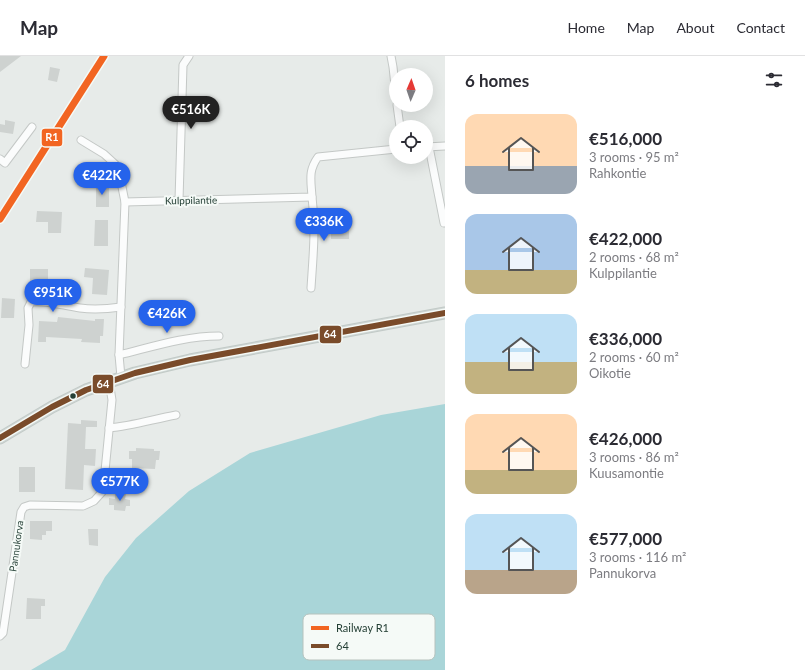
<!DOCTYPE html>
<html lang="en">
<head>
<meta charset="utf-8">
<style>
  body { margin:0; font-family:Lato,sans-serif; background:#f7f7f7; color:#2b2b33; height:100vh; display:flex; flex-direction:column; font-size:15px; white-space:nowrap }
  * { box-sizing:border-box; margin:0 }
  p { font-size:13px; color:#7c7c81 }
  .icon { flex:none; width:22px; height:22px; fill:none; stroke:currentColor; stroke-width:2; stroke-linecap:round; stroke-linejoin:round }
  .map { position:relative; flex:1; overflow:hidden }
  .panel { display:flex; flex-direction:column; background:#fff; width:360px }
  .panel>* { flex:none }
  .needle { width:26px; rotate:2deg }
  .buttons { position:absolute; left:389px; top:12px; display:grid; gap:8px }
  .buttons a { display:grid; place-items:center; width:44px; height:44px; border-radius:50%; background:#fff; box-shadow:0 4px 16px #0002; font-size:20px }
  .price { position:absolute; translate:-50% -34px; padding:0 9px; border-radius:14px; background:#2563eb; color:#fff; font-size:13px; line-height:26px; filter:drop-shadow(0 1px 2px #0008) }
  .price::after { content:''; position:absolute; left:50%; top:24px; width:12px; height:9px; margin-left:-6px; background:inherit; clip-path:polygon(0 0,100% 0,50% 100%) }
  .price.current { background:#222; color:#fff }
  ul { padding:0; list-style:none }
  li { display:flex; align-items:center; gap:12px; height:100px; padding:0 20px }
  li span { display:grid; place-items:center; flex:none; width:112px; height:80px; border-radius:12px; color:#555 }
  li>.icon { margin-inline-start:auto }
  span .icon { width:48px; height:48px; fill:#fffc; stroke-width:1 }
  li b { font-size:17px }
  h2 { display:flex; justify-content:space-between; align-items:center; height:48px; padding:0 20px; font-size:17px }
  header { display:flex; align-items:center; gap:24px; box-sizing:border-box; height:56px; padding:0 20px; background:#fff; border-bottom:1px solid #e1e1e2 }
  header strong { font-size:19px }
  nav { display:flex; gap:22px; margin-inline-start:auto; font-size:14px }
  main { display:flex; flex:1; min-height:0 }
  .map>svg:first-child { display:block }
</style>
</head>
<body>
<header>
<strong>Map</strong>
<nav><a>Home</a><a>Map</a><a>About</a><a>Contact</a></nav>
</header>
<main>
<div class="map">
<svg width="445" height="614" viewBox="0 0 445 614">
  <rect width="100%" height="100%" fill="#e7ebe9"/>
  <!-- water -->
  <polygon fill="#a9d5d8" points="445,348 445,614 31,614 65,594 105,521 136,482 189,435 250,397 381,359"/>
  <!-- building -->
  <g fill="#ced2d0">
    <polygon points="0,0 21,0 0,16"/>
    <polygon points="50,11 60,13 57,26 48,24"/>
    <polygon points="5,64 15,66 13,78 0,76 0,68 5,69"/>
    <rect x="96" y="130" width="13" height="21"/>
    <polygon points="37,155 62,156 61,177 48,177 48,166 36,166"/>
    <polygon points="95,164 108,164 108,190 94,190"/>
    <rect x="331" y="173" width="18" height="10"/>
    <polygon points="85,212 109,214 107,239 92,238 93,222 84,221"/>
    <polygon points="30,213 48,213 48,223 37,223 37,226 30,226"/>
    <polygon points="2,242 15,243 14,262 1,262"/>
    <polygon points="58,261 95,265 95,263 104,263 103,280 100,280 100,287 81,286 82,283 46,281 46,286 38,286 39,265 57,266"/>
    <polygon points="81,364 97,365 97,371 86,371 85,393 96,393 95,410 84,409 83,434 65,433 68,367 81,368"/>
    <polygon points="136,392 154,393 154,395 160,395 159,404 156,404 155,413 132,412 132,403 129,403 129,395 136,395"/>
    <rect x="19" y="411" width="16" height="25"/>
    <polygon points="115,438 126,438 125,443 130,444 130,450 126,450 125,455 114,454 114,449 109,449 109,442 115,443"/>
    <polygon points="30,465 52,465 52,475 46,475 46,479 42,479 42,484 30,483"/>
    <polygon points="88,473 98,473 98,490 89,489"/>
    <polygon points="27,542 45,543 45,550 41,550 41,563 26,563"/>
  </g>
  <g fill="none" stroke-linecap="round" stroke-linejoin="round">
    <defs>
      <g id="minor">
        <polyline points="391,0 393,11 396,39"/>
        <polyline points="397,49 400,71"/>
        <polyline points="81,84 104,98 115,108 119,116 125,146 119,299 121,321"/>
        <polyline points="426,91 445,90"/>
        <polyline points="429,91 444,167"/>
        <polyline points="0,103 5,107 32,71"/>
        <polyline points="179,144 183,9 189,0"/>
        <path d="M125 146 312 141C311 124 308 115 318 101L396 93"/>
        <path d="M311 232C313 201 316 172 312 141"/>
        <path d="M119 299C152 291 185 280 219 280"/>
        <path d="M25 308 29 269 28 252 31 246C47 244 64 250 80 252 94 254 107 253 121 251"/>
        <path d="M109 372C132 370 154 363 176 359"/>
        <polyline points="0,580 3,577 21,456 24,451 30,449 83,450 94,445 103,435 112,344 109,325"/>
      </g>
      <polyline id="primary" points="0,382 52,351 86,334 135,317 190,304 445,257"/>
    </defs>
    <!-- minor casing -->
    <use href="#minor" stroke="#c4c8c6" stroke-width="9"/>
    <!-- primary casing -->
    <use href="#primary" stroke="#c2cac7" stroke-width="13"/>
    <!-- minor -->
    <use href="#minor" stroke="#fbfcfc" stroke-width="7"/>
    <!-- primary -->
    <use href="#primary" stroke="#cfd6d4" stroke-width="11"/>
    <defs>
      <polyline id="bus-1" points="0,382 52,351 86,334 135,317 190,304 445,257"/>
    </defs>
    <!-- bus-1 casing -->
    <use href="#bus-1" stroke="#f5faf7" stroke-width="9"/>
    <!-- bus-1 -->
    <use href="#bus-1" stroke="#7a4b2a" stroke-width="6"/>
    <defs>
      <polyline id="rail-1" points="0,163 104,0"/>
    </defs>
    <!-- rail-1 casing -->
    <use href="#rail-1" stroke="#f5faf7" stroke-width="10"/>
    <!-- rail-1 -->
    <use href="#rail-1" stroke="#f26522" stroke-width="7"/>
  </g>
  <!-- markers -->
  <circle fill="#243f35" stroke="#f5faf7" stroke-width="1.5" cx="73" cy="340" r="3.5"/>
  <g text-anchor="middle" stroke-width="4" stroke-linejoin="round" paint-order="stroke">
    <!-- street labels -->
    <g font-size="10" fill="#243f35" stroke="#f5faf7">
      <text transform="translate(191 144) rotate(-1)" y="4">Kulppilantie</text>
      <text transform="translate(16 490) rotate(-82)" y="4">Pannukorva</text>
    </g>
  </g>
  <!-- legend -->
  <rect x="303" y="558" width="132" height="46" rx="6" fill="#f5faf7" stroke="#b6c2bd" stroke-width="1"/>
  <rect x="311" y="570" width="18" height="4" fill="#f26522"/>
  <rect x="311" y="588" width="18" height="4" fill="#7a4b2a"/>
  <g font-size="11" fill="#243f35">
    <text x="336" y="576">Railway R1</text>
    <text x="336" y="594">64</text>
  </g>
  <g stroke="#f5faf7" stroke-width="1.5">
    <rect x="41" y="72" width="22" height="19" rx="4" fill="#f26522"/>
    <rect x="319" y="269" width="23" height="19" rx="4" fill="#7a4b2a"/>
    <rect x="92" y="318" width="22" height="20" rx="4" fill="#7a4b2a"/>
  </g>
  <g font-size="11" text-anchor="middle" font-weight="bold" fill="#fff">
    <text x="52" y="85">R1</text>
    <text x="330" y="282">64</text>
    <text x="103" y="332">64</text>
  </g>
</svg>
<div class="buttons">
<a><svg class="needle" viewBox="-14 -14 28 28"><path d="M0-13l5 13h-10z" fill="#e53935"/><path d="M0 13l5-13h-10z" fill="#7c7c81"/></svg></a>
<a><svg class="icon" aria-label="locate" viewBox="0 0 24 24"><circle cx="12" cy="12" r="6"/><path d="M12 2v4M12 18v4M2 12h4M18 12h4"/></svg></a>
</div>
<b class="price current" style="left:191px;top:74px">€516K</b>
<b class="price" style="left:102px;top:140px">€422K</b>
<b class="price" style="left:324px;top:186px">€336K</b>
<b class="price" style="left:53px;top:257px">€951K</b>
<b class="price" style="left:167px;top:278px">€426K</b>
<b class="price" style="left:120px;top:446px">€577K</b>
</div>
<section class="panel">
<h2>6 homes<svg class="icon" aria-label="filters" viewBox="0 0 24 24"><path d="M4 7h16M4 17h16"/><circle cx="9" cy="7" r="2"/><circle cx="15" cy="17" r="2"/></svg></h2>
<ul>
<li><span style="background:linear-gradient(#ffd9b3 65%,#9aa5b1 0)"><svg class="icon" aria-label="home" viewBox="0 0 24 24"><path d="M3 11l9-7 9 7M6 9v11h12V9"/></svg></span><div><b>€516,000</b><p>3 rooms · 95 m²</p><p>Rahkontie</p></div></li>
<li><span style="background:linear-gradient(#a9c7e8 70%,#c2b280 0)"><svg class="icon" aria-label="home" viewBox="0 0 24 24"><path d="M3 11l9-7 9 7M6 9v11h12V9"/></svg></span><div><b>€422,000</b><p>2 rooms · 68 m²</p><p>Kulppilantie</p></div></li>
<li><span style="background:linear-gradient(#bfe0f5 60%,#c2b280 0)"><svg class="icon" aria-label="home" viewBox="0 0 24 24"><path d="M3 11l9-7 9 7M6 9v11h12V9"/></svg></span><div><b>€336,000</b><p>2 rooms · 60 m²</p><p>Oikotie</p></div></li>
<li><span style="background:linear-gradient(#ffd9b3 70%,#c2b280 0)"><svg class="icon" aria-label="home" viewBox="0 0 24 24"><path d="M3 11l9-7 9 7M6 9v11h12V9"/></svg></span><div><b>€426,000</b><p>3 rooms · 86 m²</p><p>Kuusamontie</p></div></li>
<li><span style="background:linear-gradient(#bfe0f5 70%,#b9a48a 0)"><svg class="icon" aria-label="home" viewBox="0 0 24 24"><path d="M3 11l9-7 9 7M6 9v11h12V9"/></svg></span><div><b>€577,000</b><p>3 rooms · 116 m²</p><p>Pannukorva</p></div></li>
</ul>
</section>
</main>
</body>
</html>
